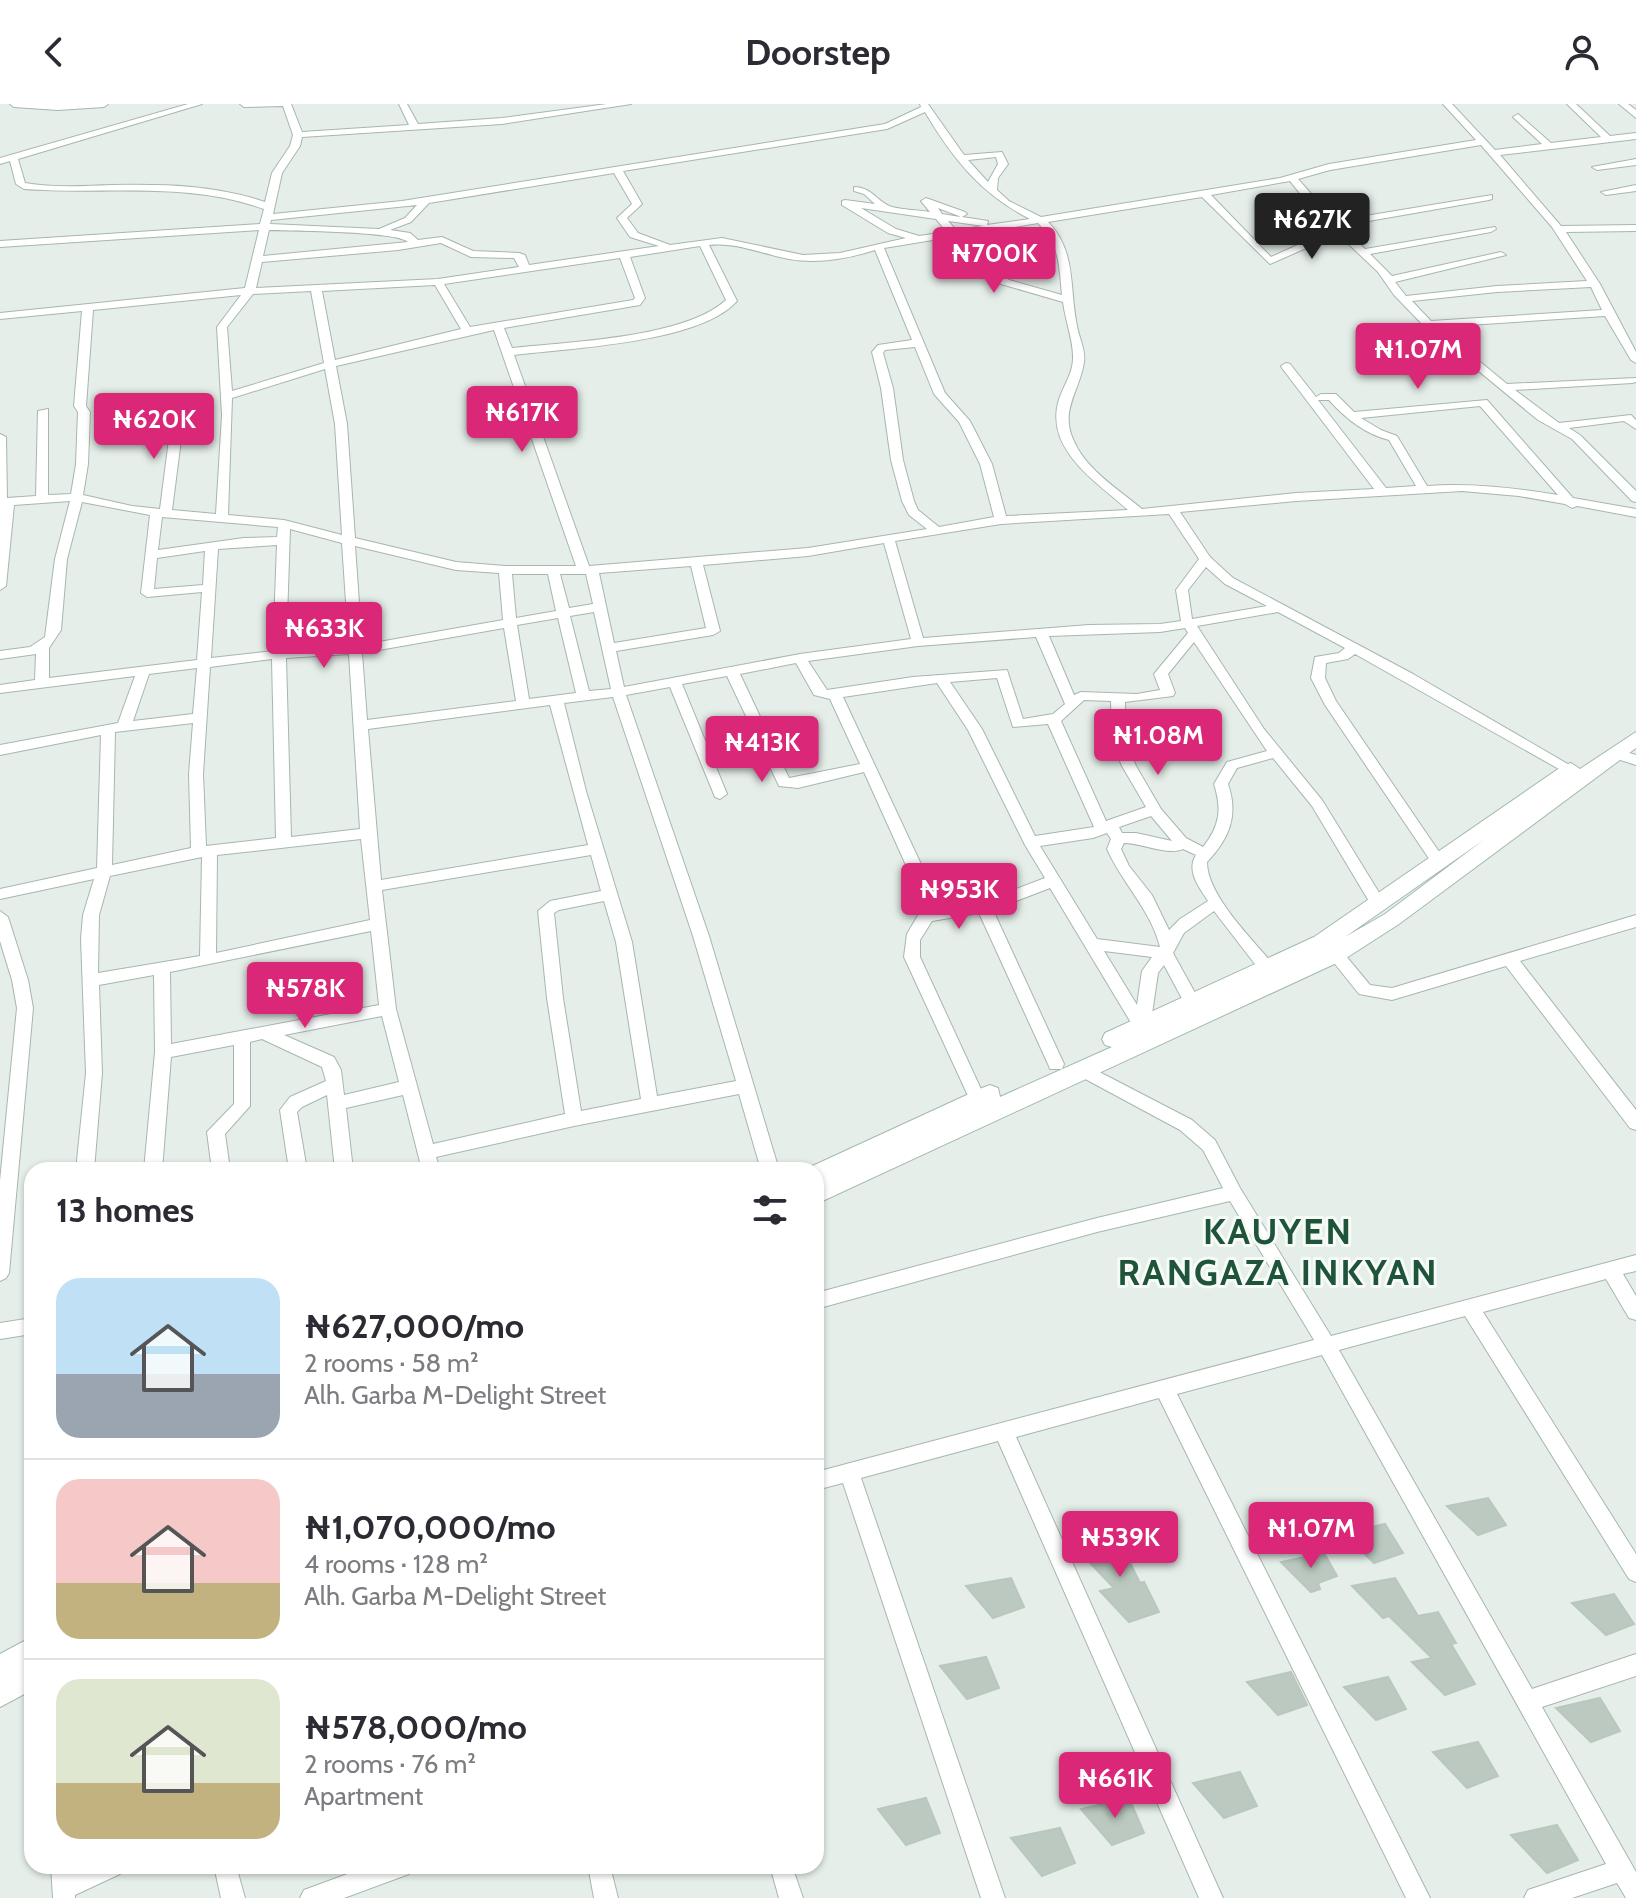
<!DOCTYPE html>
<html lang="en">
<head>
<meta charset="utf-8">
<style>
  body { margin:0; font-family:Cabin,sans-serif; background:#f7f7f7; color:#2b2b33; height:100vh; display:flex; flex-direction:column; font-size:30px; white-space:nowrap }
  * { box-sizing:border-box; margin:0 }
  p { font-size:26px; color:#7c7c81 }
  .icon { flex:none; width:44px; height:44px; fill:none; stroke:currentColor; stroke-width:2; stroke-linecap:round; stroke-linejoin:round }
  .map { position:relative; flex:1; overflow:hidden }
  .side { position:absolute; left:24px; top:1058px; width:800px; height:712px; display:flex; flex-direction:column; background:#fff; border-radius:24px; box-shadow:0 2px 6px #0004 }
  .side>* { flex:none }
  .price { position:absolute; translate:-50% -68px; padding:0 18px; border-radius:8px; background:#db2777; color:#fff; font-size:26px; line-height:52px; filter:drop-shadow(0 2px 4px #0008) }
  .price::after { content:''; position:absolute; left:50%; top:48px; width:24px; height:18px; margin-left:-12px; background:inherit; clip-path:polygon(0 0,100% 0,50% 100%) }
  .price.active { background:#222; color:#fff }
  ul { padding:0; list-style:none }
  li { display:flex; align-items:center; gap:24px; height:200px; padding:0 32px }
  li+li { border-top:2px solid #e1e1e2 }
  li span { display:grid; place-items:center; flex:none; width:224px; height:160px; border-radius:24px; color:#555 }
  li>.icon { margin-inline-start:auto }
  span .icon { width:96px; height:96px; fill:#fffc; stroke-width:1 }
  li b { font-size:34px }
  h2 { display:flex; justify-content:space-between; align-items:center; height:96px; padding:0 32px; font-size:34px }
  header { display:flex; justify-content:space-between; align-items:center; height:104px; padding:0 32px; background:#fff; font-size:36px; font-weight:700 }
  .map>svg:first-child { display:block }
</style>
</head>
<body>
<header><svg class="icon" aria-label="back" viewBox="0 0 24 24"><path d="M15 5l-7 7 7 7"/></svg>Doorstep<svg class="icon" aria-label="person" viewBox="0 0 24 24"><circle cx="12" cy="8" r="4"/><path d="M4 21q1-7 8-7t8 7"/></svg></header>
<div class="map">
<svg width="1636" height="1794" viewBox="0 0 1636 1794">
  <rect width="100%" height="100%" fill="#e5eee8"/>
  <!-- building -->
  <g fill="#bbc9c0" stroke="#b8c8be" stroke-width="2">
    <polygon points="1488,1394 1506,1421 1478,1431 1447,1402"/>
    <polygon points="1385,1420 1403,1449 1374,1459 1343,1429"/>
    <polygon points="1117,1433 1140,1479 1144,1478 1159,1508 1129,1518 1100,1487 1114,1484 1074,1442"/>
    <polygon points="1324,1449 1337,1472 1318,1479 1320,1485 1311,1488 1281,1458"/>
    <polygon points="1011,1474 1024,1503 993,1514 966,1482"/>
    <polygon points="1395,1474 1418,1512 1438,1508 1456,1539 1451,1540 1475,1580 1445,1591 1412,1558 1432,1554 1389,1512 1383,1514 1352,1482"/>
    <polygon points="1614,1490 1634,1520 1606,1531 1572,1499"/>
    <polygon points="986,1553 999,1584 967,1595 940,1562"/>
    <polygon points="1291,1568 1307,1601 1278,1611 1247,1578"/>
    <polygon points="1388,1573 1406,1605 1376,1616 1344,1583"/>
    <polygon points="1600,1594 1620,1627 1591,1638 1556,1604"/>
    <polygon points="1478,1638 1498,1672 1467,1684 1433,1648"/>
    <polygon points="1240,1668 1257,1702 1224,1714 1193,1679"/>
    <polygon points="926,1694 940,1729 906,1741 878,1705"/>
    <polygon points="1129,1694 1144,1729 1112,1741 1081,1705"/>
    <polygon points="1557,1721 1578,1756 1547,1769 1511,1731"/>
    <polygon points="1060,1724 1075,1759 1042,1772 1011,1734"/>
  </g>
  <g fill="none" stroke-linecap="round" stroke-linejoin="round">
    <defs>
      <g id="street">
        <polygon points="10,0 108,0 104,3 58,6 14,3"/>
        <path d="M188 0H202L18 55 25 79C53 84 84 82 112 81 165 80 215 81 265 98L272 69 290 42 293 31 283 2 244 3 240 0H291L302 28 409 21 399 0H407L418 20 502 14 607 0H631L502 20 302 33 300 42 282 69 273 110 402 97 885 20 921 3 920 0H928L964 51 1002 48 1008 60 998 74 997 86 1009 97 1041 113 1280 74 1329 60 1476 36 1443 0H1452L1495 46 1542 40 1515 15 1513 13 1518 10 1551 39 1601 33 1567 0H1576L1610 32 1636 29V35L1500 51 1561 122 1636 121V127L1566 128 1600 180 1636 248V259L1631 256 1605 212 1438 223 1507 280 1636 274V278L1632 279 1515 286 1559 319 1631 311 1636 316V325L1624 317 1569 324 1580 331 1636 387V398L1632 397 1572 335 1538 316 1424 222 1394 191 1378 168 1338 130 1270 160 1202 93 1048 118C1077 148 1069 184 1077 222 1079 234 1086 246 1084 258 1080 286 1060 306 1073 335 1085 365 1118 385 1142 405L1296 389 1374 385 1282 264 1281 262 1286 259 1290 260 1316 293 1321 290H1336L1354 308 1487 296 1573 394 1636 405V413L1577 402 1572 404 1565 400 1519 392 1462 387 1296 397 1180 408 1210 453 1233 474 1413 570 1578 666 1576 669H1566L1355 550 1348 555 1326 559 1325 574 1336 597 1446 758 1439 763 1434 762 1325 601 1311 574 1315 553 1339 549 1345 544 1278 508 1197 522 1264 625 1322 696 1386 800 1378 805 1373 804 1312 702 1273 654 1237 664 1228 680C1239 712 1229 735 1207 758 1207 791 1252 835 1273 860L1275 864 1273 868H1261L1214 807 1184 829 1173 849 1200 898 1198 902H1186L1164 861 1158 869 1150 923 1148 927H1136L1050 784 993 806 1064 960 1062 965H1050L1048 960 979 809 932 817 920 836V853L986 996 984 1001H972L970 996 904 853 907 830 924 801 864 668 798 684 779 682 727 572 682 580 727 690 720 695 715 693 670 583 626 591 709 832 779 1066H761L739 990 574 1022 436 1053 440 1066H422L403 991 346 1004 353 1066H335L327 991 302 1003 297 1008 307 1066H289L280 1006 290 993 326 977 322 963 262 935 250 938V1002L225 1030 230 1066H212L207 1028 234 1000V941L171 953 162 1066H144L155 948 154 871 99 881 102 969 94 1066H76L86 969 81 835 83 811 94 775 0 795V785L97 764 101 631 0 651V641L118 619 135 572 0 589V581L35 576 36 550 0 555V547L30 543 45 533 55 455 70 397 14 401 6 482 0 486V330L6 333 7 394 36 392 38 307 48 305V391L71 390 76 360 78 308 74 302 82 207 0 215V209L245 184 259 126 0 143V137L260 120 264 105C186 77 105 91 24 85L16 80 10 57 0 60V54ZM925 8C953 55 981 90 1030 115L987 121 988 117 962 113 967 110 965 108 926 94 921 97 930 108C918 106 904 106 892 103 877 98 872 83 854 83V87L864 90 875 100 845 96 842 97V101L888 129 906 134 840 149 803 151 722 134 670 141 638 129 627 114 642 100 623 67 887 25ZM1481 41 1552 123 1587 177 1497 182 1406 192 1395 178 1506 151 1501 148 1392 172 1370 150 1491 128 1496 125 1495 123 1365 145 1340 122 1489 96 1492 95V91L1335 117 1298 75 1330 66ZM996 53 998 60 988 78 968 56ZM614 69 632 100 617 114 630 133 659 142 529 161 525 151 519 149 473 147 442 133 418 136 410 129 390 126 411 118 429 99ZM1290 77 1315 108 1333 125 1271 153 1211 91ZM417 101 405 114 379 125 270 120 271 116ZM861 104 936 115 947 128 919 132 896 125ZM938 104 959 112 960 113 942 110ZM948 117 984 122 956 126ZM1038 119C1060 142 1059 161 1062 191L1009 176 986 161 961 132ZM269 126C292 127 397 127 408 138L263 152ZM951 133 978 165 1001 180 1063 198C1065 215 1073 236 1073 252 1074 269 1062 283 1058 299 1046 347 1098 379 1128 406L1006 412 992 360 970 317 945 289 884 144ZM441 139 471 153 514 154 519 163 438 175 256 184 262 158 398 146ZM709 141C737 138 762 150 789 155 818 160 847 155 875 146L912 236 878 241 872 248 881 284 891 356 902 397 909 411 927 425 808 444 589 462 514 251C570 244 700 239 737 197ZM700 142 726 196C685 234 568 238 512 244L504 224 640 201 645 194 630 153ZM620 154 635 194 633 196 470 223 444 180ZM435 181 461 225 335 256 322 187ZM1591 183 1602 206 1431 217 1412 197 1497 188ZM311 187 324 259 232 287 227 223 253 190ZM241 191 217 223 222 311 216 410 172 406 183 320 181 297 170 291 164 294 169 298 171 320 160 405 132 402 83 391 88 360 90 308 86 302 93 206ZM494 226 576 462H505L456 458 355 434 347 320 336 262ZM915 243 934 290 959 318 980 360 994 413 939 423 918 406 914 397 903 356 893 284 883 249 885 246ZM325 265 335 320 342 431 284 416 228 411 232 294ZM1318 296H1329C1345 314 1365 330 1389 336L1416 382 1386 384ZM1480 302 1558 391C1514 384 1472 379 1427 382L1397 332 1381 326 1361 314ZM82 398 150 411 141 489 147 493 202 488 197 556 49 574V544L61 526 67 455ZM1169 410 1199 455 1176 486 1181 517 1160 520 1089 521 923 534 895 437 1001 420ZM162 413 278 423 277 433 244 434 158 446ZM290 425 342 439 349 542 286 545ZM884 439 911 535 800 550 624 583 616 547 713 531 720 527 703 461 808 452ZM277 441 273 547 211 554 218 445ZM355 442 456 466 499 469 503 516 362 541ZM205 447 203 481 154 485 157 454ZM691 462 706 524 614 539 599 469ZM1206 463 1225 480 1267 502 1192 515 1188 486ZM512 470H548L556 507 516 514ZM560 470H586L593 500 569 504ZM594 508 611 585 589 587 570 512ZM558 514 576 589 529 595 517 521ZM504 524 516 597 367 616 362 549ZM1185 524 1188 529 1154 570 1160 586 1137 590 1081 588 1074 591 1049 532 1160 528ZM1036 533 1065 600 1053 610 1023 615 1007 566 913 573 827 586 808 557 918 542ZM1194 538 1267 647 1227 658 1214 680C1222 705 1220 722 1203 743L1186 734 1161 705 1136 662 1126 638 1125 598 1173 592 1175 589 1168 570ZM349 550 360 725 291 733 286 554ZM272 555 276 734 206 742 203 670 210 563ZM796 559 814 591 830 595 860 660 789 674 740 570ZM197 564 193 610 133 617 149 570ZM997 574 1013 623 1048 620 1094 723 1035 732 982 625 950 578ZM937 579 968 626 1025 741 1045 774 982 798 938 805 940 801 843 593ZM613 593 693 832 736 977 657 992 632 838 586 687 564 599ZM1084 596 1111 597 1112 638 1122 662 1146 703 1106 717 1061 617ZM550 601 588 741 381 776 368 625ZM193 619 189 670 191 744 112 761 115 628ZM1151 712 1172 737 1136 729H1122L1119 723ZM1107 729 1111 735 1107 745C1122 779 1151 806 1160 843L1097 835 1040 742 1093 734ZM361 735 370 816 216 849 217 751ZM1124 739C1142 739 1168 752 1183 745L1196 751C1186 767 1199 783 1208 797L1180 815 1169 826 1152 791 1129 762 1121 745ZM591 751 601 787 550 797 538 807 547 894 565 1010 433 1040 396 905 382 786ZM202 753 200 852 98 869 99 811 110 772ZM604 797 616 838 641 995 581 1007 563 894 554 809 559 806ZM371 827 379 901 171 940 170 868ZM1104 847 1152 853 1142 867 1137 901ZM382 912 399 978 344 991 341 966 334 953 284 931Z"/>
        <polygon points="1619,0 1628,0 1636,6 1636,14"/>
        <polygon points="1636,55 1636,61 1597,66 1592,63"/>
        <polygon points="1636,81 1636,87 1606,91 1601,88"/>
        <polygon points="1616,645 1636,651 1636,661 1611,653 1609,650 1611,647"/>
        <polygon points="0,807 8,813 28,876 33,904 9,1169 6,1174 0,1177 0,1077 17,904 12,876 0,837"/>
        <polygon points="1636,811 1636,823 1520,857 1636,1006 1636,1026 1630,1024 1506,862 1392,896 1359,890 1327,850 1329,846 1341,846 1370,881 1392,884"/>
        <polygon points="1082,959 1192,1016 1215,1036 1240,1084 1331,1232 1636,1151 1636,1167 1623,1170 1636,1192 1636,1216 1629,1214 1606,1175 1483,1208 1636,1450 1636,1478 1629,1475 1465,1212 1339,1246 1532,1585 1636,1550 1636,1572 1542,1603 1636,1768 1636,1794 1626,1794 1617,1779 1572,1794 1524,1794 1528,1786 1606,1760 1322,1251 1177,1290 1430,1794 1406,1794 1159,1294 1016,1333 1223,1794 1199,1794 998,1337 861,1374 1005,1794 981,1794 843,1379 816,1386 816,1368 1314,1236 1230,1097 1097,1128 816,1205 816,1189 1097,1114 1223,1084 1203,1046 1180,1026 1076,970 1074,965 1076,960"/>
        <polygon points="32,1214 32,1230 0,1235 0,1219"/>
        <polygon points="51,1762 73,1762 74,1768 86,1762 123,1762 120,1770 75,1791 75,1794 53,1794"/>
        <polygon points="214,1762 236,1762 245,1794 221,1794"/>
        <polygon points="369,1762 412,1762 409,1770 344,1794 300,1794 304,1786"/>
        <polygon points="588,1762 610,1762 618,1794 594,1794"/>
        <polygon points="770,1762 792,1762 803,1794 779,1794"/>
      </g>
      <g id="secondary">
        <path d="M1636 628V644L1399 820 1343 856 816 1100V1066L808 1064 982 984 990 981 998 984 1000 993 1112 943 1105 941 1102 935 1105 929 1314 833 1564 661 1571 659 1580 665ZM1485 735 1385 810 1345 833Z"/>
        <polygon points="32,1533 32,1586 0,1603 0,1550"/>
      </g>
    </defs>
    <!-- street casing -->
    <use href="#street" stroke="#a7b7ae" stroke-width="2"/>
    <!-- secondary casing -->
    <use href="#secondary" stroke="#a4baad" stroke-width="2"/>
    <!-- street -->
    <use href="#street" fill="#fff" fill-rule="evenodd"/>
    <!-- secondary -->
    <use href="#secondary" fill="#fff" fill-rule="evenodd"/>
  </g>
  <g text-anchor="middle" stroke-width="6" stroke-linejoin="round" paint-order="stroke">
    <!-- district labels -->
    <g font-size="36" font-weight="bold" letter-spacing="2" fill="#1f543b" stroke="#f6fbf7">
      <text x="1278" y="1140">KAUYEN<tspan x="1278" dy="41">RANGAZA INKYAN</tspan></text>
    </g>
  </g>
</svg>
<b class="price active" style="left:1312px;top:157px">₦627K</b>
<b class="price" style="left:994px;top:191px">₦700K</b>
<b class="price" style="left:1418px;top:287px">₦1.07M</b>
<b class="price" style="left:522px;top:350px">₦617K</b>
<b class="price" style="left:154px;top:357px">₦620K</b>
<b class="price" style="left:324px;top:566px">₦633K</b>
<b class="price" style="left:1158px;top:673px">₦1.08M</b>
<b class="price" style="left:762px;top:680px">₦413K</b>
<b class="price" style="left:959px;top:827px">₦953K</b>
<b class="price" style="left:305px;top:926px">₦578K</b>
<b class="price" style="left:1311px;top:1466px">₦1.07M</b>
<b class="price" style="left:1120px;top:1475px">₦539K</b>
<b class="price" style="left:1115px;top:1716px">₦661K</b>
<section class="side">
<h2>13 homes<svg class="icon" aria-label="filters" viewBox="0 0 24 24"><path d="M4 7h16M4 17h16"/><circle cx="9" cy="7" r="2"/><circle cx="15" cy="17" r="2"/></svg></h2>
<ul>
<li><span style="background:linear-gradient(#bfe0f5 60%,#9aa5b1 0)"><svg class="icon" aria-label="home" viewBox="0 0 24 24"><path d="M3 11l9-7 9 7M6 9v11h12V9"/></svg></span><div><b>₦627,000/mo</b><p>2 rooms · 58 m²</p><p>Alh. Garba M-Delight Street</p></div></li>
<li><span style="background:linear-gradient(#f6c9c9 65%,#c2b280 0)"><svg class="icon" aria-label="home" viewBox="0 0 24 24"><path d="M3 11l9-7 9 7M6 9v11h12V9"/></svg></span><div><b>₦1,070,000/mo</b><p>4 rooms · 128 m²</p><p>Alh. Garba M-Delight Street</p></div></li>
<li><span style="background:linear-gradient(#dfe7d0 65%,#c2b280 0)"><svg class="icon" aria-label="home" viewBox="0 0 24 24"><path d="M3 11l9-7 9 7M6 9v11h12V9"/></svg></span><div><b>₦578,000/mo</b><p>2 rooms · 76 m²</p><p>Apartment</p></div></li>
</ul>
</section>
</div>
</body>
</html>
